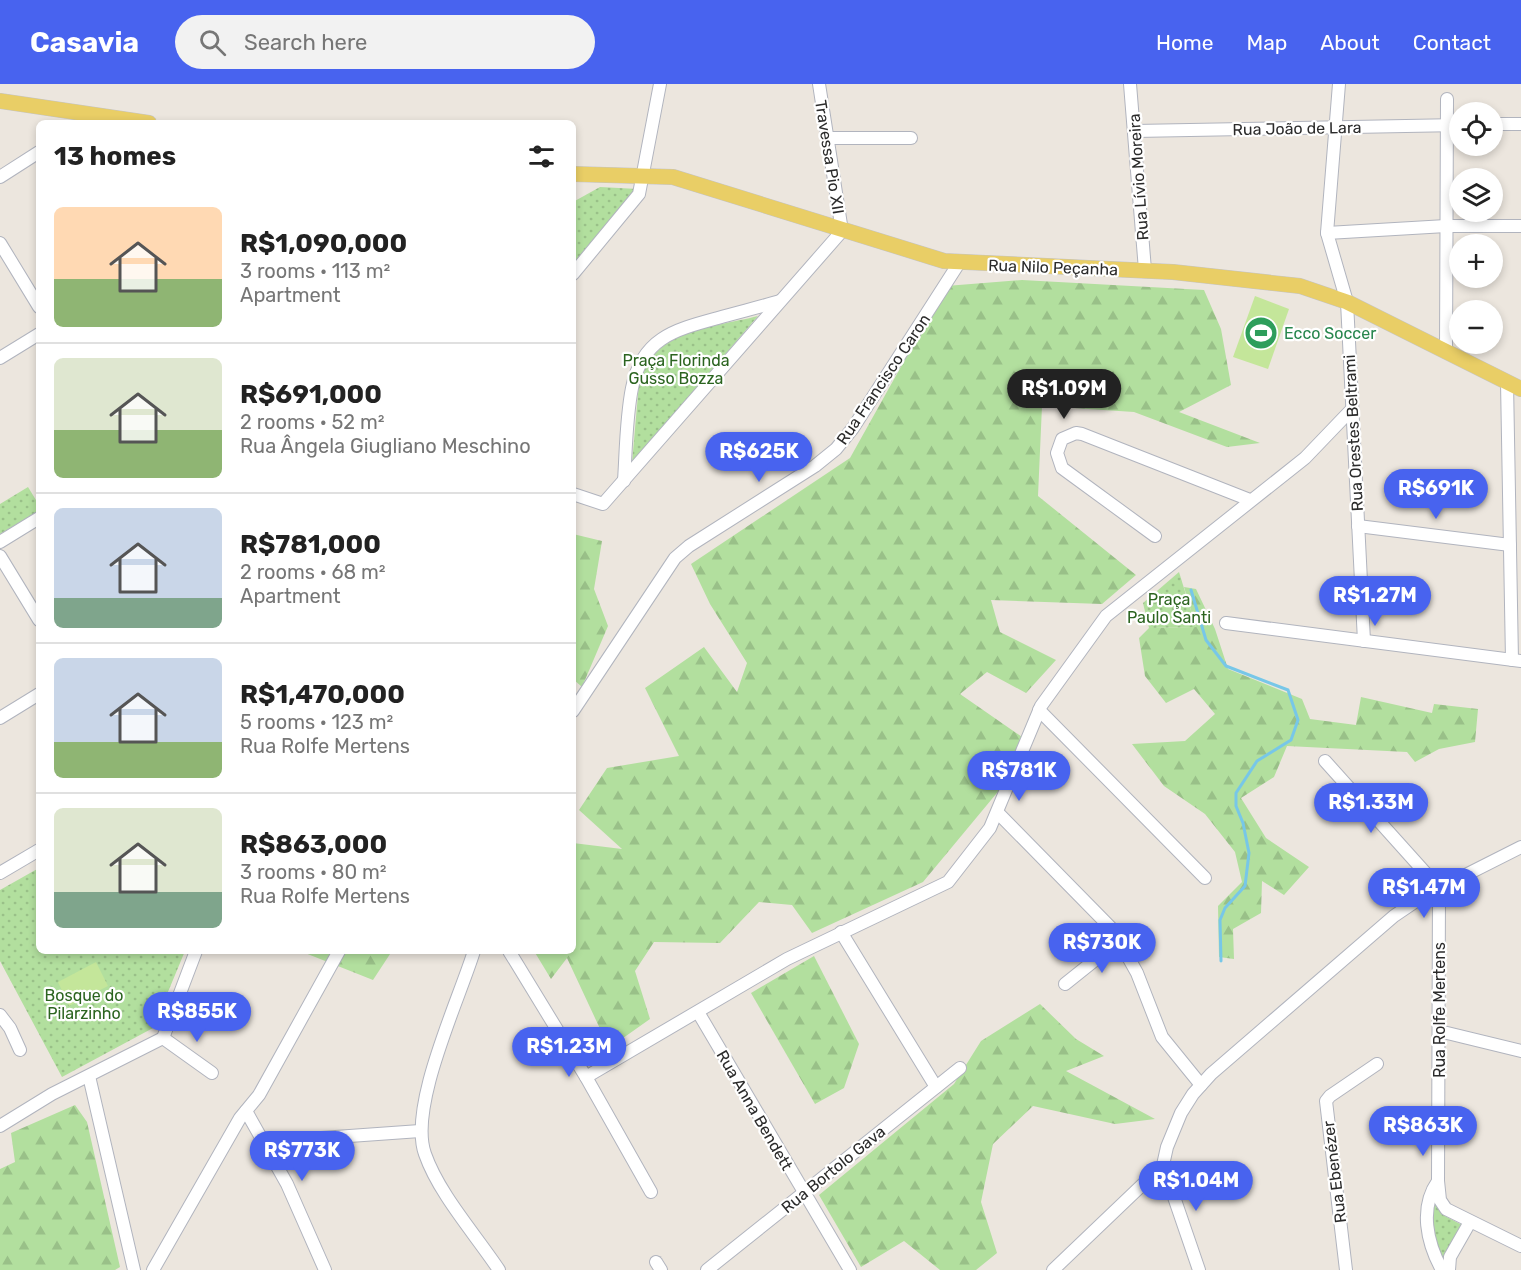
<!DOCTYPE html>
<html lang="en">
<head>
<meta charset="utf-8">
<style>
  body { margin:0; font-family:Rubik,sans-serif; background:#f2f2f2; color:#222; height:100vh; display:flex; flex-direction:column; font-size:22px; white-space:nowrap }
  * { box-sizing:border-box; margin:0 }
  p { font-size:20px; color:#767676 }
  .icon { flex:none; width:33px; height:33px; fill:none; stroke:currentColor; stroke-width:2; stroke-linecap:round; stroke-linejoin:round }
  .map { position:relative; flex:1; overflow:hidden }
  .side { position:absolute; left:36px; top:36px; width:540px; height:834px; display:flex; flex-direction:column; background:#fff; border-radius:9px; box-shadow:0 3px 9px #0003 }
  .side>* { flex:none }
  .controls { position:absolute; left:1449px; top:18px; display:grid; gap:12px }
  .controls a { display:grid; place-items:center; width:54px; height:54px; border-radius:50%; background:#fff; box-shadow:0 3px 9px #0003; font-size:30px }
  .price { position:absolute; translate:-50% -51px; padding:0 14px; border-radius:21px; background:#4863ef; color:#fff; font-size:20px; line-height:39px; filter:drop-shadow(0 2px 3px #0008) }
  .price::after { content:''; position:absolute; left:50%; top:36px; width:18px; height:14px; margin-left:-9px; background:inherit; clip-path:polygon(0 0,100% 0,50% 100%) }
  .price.selected { background:#222; color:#fff }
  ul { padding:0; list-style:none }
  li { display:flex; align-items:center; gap:18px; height:150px; padding:0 18px }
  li+li { border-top:2px solid #e0e0e0 }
  li span { display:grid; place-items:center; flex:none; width:168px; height:120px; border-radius:9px; color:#555 }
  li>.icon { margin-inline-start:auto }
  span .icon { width:72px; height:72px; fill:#fffc; stroke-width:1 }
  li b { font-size:26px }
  h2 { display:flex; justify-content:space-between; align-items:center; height:72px; padding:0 18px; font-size:26px }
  header { display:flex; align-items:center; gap:36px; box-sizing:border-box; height:84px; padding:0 30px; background:#4863ef; color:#fff }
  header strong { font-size:28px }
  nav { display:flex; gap:33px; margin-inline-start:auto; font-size:21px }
  .search { width:420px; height:54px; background:#f2f2f2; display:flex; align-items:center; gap:15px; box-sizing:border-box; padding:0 21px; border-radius:33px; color:#767676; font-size:22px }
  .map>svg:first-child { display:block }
</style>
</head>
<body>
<header>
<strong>Casavia</strong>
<div class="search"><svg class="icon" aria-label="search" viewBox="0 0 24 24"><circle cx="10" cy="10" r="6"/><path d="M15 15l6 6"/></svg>Search here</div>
<nav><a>Home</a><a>Map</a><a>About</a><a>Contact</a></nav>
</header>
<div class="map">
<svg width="1521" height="1186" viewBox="0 0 1521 1186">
  <defs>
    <pattern id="forest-firs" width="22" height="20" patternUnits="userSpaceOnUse" patternTransform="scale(1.5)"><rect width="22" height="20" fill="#b2df9e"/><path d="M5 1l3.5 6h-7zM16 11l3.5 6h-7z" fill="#99c088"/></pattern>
    <pattern id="park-dots" width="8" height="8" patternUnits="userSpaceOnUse" patternTransform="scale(1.5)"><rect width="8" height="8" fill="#b2df9e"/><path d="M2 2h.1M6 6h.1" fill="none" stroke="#99c088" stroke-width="1.8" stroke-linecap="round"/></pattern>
  </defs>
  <rect width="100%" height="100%" fill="#ece6de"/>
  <!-- forest -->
  <g fill="url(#forest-firs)">
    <polygon points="1022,196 1204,206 1221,245 1231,301 1179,328 1260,359 1227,363 1134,328 1042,322 1038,412 1136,491 1102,520 991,516 1000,548 1056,576 1026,609 987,588 960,610 1025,655 1001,704 923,798 812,849 792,821 759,818 720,859 654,858 635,887 650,935 609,964 567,874 551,895 534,867 573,867 573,759 622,765 579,726 607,684 679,672 645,604 704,563 737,608 747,579 710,520 691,480 850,374 946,202"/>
    <polygon points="573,450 602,457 594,505 608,542 582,603 573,595"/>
    <polygon points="1184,503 1196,505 1215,545 1228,585 1302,615 1310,635 1356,641 1361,613 1432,629 1434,620 1478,625 1475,658 1439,665 1415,678 1407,668 1287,662 1274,693 1241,714 1266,754 1309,783 1284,811 1262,797 1261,829 1233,845 1234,875 1219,873 1218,822 1242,798 1235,768 1205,730 1164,702 1132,660 1185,657 1215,630 1194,605 1166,619 1145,592 1139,554 1149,544 1196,543"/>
    <polygon points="300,867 392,867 373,896"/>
    <polygon points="814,872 859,960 844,1004 815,1020 751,909"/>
    <polygon points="1040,920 1076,955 1104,972 1066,987 1155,1035 1115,1040 1033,1022 993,1060 981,1118 997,1169 976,1186 940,1186 904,1157 861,1183 819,1111 954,1000 981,957"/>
    <polygon points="75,1021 87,1038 120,1183 115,1186 0,1186 0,1085 15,1078 11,1049"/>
  </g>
  <!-- park -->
  <g fill="url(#park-dots)">
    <polygon points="600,103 638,105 573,184 573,118"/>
    <path d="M758 232 632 379 639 299C654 245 711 244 758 232Z"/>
    <polygon points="28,403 39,421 39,427 0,450 0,420"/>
    <polygon points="1179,488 1196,543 1149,544 1143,519"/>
    <polygon points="39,784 39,867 185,867 153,944 62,993 0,877 0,806"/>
    <polygon points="1435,1114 1443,1131 1462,1141 1444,1184 1434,1161 1432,1117"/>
  </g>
  <!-- pitch -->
  <g fill="#c4e69a">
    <polygon points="1255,212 1289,225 1268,285 1233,273"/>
    <polygon points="96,878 108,902 69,922 58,898"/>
  </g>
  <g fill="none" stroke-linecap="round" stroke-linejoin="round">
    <!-- stream -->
    <polyline stroke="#77c7e8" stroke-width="3" points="1191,506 1206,556 1226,582 1288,606 1298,636 1291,656 1257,677 1236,709 1236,722 1243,739 1249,769 1245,802 1225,824 1220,836 1221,877"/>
    <defs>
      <g id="minor">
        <polyline points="1130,0 1145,186"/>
        <polyline points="1339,0 1327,149 1347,218 1364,557"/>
        <polyline points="1492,40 1521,40"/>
        <polyline points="1135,47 1460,41"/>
        <polyline points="827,54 911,54"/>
        <polyline points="0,93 39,68"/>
        <polyline points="1327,149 1446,142 1521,142"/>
        <polyline points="0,159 39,223"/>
        <polyline points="573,190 639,110 660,0"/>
        <polyline points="1446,268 1447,15"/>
        <polyline points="0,274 39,250"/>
        <polyline points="1507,298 1512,576"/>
        <path d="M624 397C626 366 626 334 632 304 642 254 674 246 718 234 739 228 760 223 780 217"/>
        <polyline points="573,410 603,420 842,147 819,0"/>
        <polyline points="1358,442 1510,461"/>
        <polyline points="1155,452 1062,384 1057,369 1062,355 1076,349 1082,350 1250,416"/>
        <polyline points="0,458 39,434"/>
        <polyline points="0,472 39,536"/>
        <polyline points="1226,539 1521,577"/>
        <polyline points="1039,626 1205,794"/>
        <polyline points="573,627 675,474 689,462 815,382 836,365 853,344 959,179"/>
        <polyline points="0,634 39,610"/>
        <path d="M1325 677 1439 804 1438 1097C1419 1124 1427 1159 1442 1186"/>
        <polyline points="998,729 1113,846 1137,889 1162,953 1201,1001"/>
        <polyline points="0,789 39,766"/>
        <polyline points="841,848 936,1003"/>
        <path d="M474 867C459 916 408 1023 425 1070 439 1110 475 1150 499 1186"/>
        <polyline points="509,867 586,993 651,1108"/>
        <polyline points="1065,900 1120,856"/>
        <polyline points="698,928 850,1186"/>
        <polyline points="0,931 10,944 20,966"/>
        <polyline points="1439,947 1521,967"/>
        <polyline points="163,954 212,989"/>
        <polyline points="89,992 134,1186"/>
        <polyline points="586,993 787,875 948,798 990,744 1041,622 1106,532 1305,374 1352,325"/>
        <polyline points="246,1027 287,1100 325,1186"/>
        <polyline points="0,1042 52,1010 163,954 196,867"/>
        <polyline points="265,1058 420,1047"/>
        <polyline points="1163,1081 1199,1186"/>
        <polyline points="1438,1097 1440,1116 1446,1125 1521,1162"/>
        <polyline points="656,1178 661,1186"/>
        <polyline points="153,1186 240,1034 259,1011 339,867"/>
        <polyline points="707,1186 960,984"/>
        <polyline points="1053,1186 1163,1081 1167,1063 1181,1029 1193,1010 1211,990 1394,832 1422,813 1521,763"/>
        <polyline points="1346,1186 1326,1017 1330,1012 1377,980"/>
        <polyline points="1449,1186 1450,1173 1470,1138"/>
      </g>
      <g id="major">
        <polyline points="0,17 149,39"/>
        <polyline points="573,90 673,93 944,177 1173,188 1300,202 1347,218 1521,305"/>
      </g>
    </defs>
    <!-- minor casing -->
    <use href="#minor" stroke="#b1b4be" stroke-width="14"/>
    <!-- major casing -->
    <use href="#major" stroke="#c4c4c4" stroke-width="16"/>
    <!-- minor -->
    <use href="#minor" stroke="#fff" stroke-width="12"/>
    <!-- major -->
    <use href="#major" stroke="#e9ce66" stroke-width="15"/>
  </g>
  <!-- icons -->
  <defs>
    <symbol id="stadium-disc" viewBox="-11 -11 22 22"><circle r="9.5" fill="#2e9e5b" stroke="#fff"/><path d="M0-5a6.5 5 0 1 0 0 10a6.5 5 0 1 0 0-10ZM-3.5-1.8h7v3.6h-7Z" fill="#fff"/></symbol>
  </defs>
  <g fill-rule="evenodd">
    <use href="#stadium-disc" x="1242" y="230" width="38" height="38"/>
  </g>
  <g text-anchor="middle" stroke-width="4.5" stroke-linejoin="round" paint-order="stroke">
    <!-- street labels -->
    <g font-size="16" fill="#2b2b2b" stroke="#fff">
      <text transform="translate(1297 44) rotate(-1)" y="6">Rua João de Lara</text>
      <text transform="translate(830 73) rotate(81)" y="6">Travessa Pio XII</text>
      <text transform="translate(1138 93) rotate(-94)" y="6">Rua Lívio Moreira</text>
      <text transform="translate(1053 183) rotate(2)" y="6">Rua Nilo Peçanha</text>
      <text transform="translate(883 295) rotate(-56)" y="6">Rua Francisco Caron</text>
      <text transform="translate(1353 349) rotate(-93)" y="6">Rua Orestes Beltrami</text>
      <text transform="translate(1439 926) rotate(-90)" y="6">Rua Rolfe Mertens</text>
      <text transform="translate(755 1026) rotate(60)" y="6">Rua Anna Bendett</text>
      <text transform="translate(833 1085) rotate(-39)" y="6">Rua Bortolo Gava</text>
      <text transform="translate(1334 1088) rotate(-97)" y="6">Rua Ebenézer</text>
    </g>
    <!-- leisure labels -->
    <g font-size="16" fill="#27864d" stroke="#fff" text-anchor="start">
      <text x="1284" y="255">Ecco Soccer</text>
    </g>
    <!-- park labels -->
    <g font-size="16" fill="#2b641f" stroke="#fff">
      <text x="676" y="282">Praça Florinda<tspan x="676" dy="18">Gusso Bozza</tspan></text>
      <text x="1169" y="521">Praça<tspan x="1169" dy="18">Paulo Santi</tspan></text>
      <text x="84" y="917">Bosque do<tspan x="84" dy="18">Pilarzinho</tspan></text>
    </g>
  </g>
</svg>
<div class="controls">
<a><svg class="icon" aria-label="locate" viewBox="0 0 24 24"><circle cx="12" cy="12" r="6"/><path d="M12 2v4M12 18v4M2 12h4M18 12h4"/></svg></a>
<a><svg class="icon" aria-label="layers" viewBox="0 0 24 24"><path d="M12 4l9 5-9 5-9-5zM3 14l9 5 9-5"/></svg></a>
<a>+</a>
<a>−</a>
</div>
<b class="price selected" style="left:1064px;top:336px">R$1.09M</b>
<b class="price" style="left:759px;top:399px">R$625K</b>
<b class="price" style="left:1436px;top:436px">R$691K</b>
<b class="price" style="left:1375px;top:543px">R$1.27M</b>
<b class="price" style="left:1019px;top:718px">R$781K</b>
<b class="price" style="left:1371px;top:750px">R$1.33M</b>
<b class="price" style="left:1424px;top:835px">R$1.47M</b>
<b class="price" style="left:1102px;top:890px">R$730K</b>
<b class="price" style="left:197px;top:959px">R$855K</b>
<b class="price" style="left:569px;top:994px">R$1.23M</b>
<b class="price" style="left:1423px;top:1073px">R$863K</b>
<b class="price" style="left:302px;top:1098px">R$773K</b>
<b class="price" style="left:1196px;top:1128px">R$1.04M</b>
<section class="side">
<h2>13 homes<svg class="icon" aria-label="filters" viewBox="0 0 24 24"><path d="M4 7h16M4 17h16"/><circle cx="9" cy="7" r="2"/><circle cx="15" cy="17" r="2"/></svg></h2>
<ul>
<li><span style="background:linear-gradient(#ffd9b3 60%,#8fb573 0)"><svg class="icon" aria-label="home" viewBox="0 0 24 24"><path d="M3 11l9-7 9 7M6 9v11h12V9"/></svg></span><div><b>R$1,090,000</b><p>3 rooms · 113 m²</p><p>Apartment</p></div></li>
<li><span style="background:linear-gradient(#dfe7d0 60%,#8fb573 0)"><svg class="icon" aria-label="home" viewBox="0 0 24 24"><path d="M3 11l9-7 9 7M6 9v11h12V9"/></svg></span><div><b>R$691,000</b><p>2 rooms · 52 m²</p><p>Rua Ângela Giugliano Meschino</p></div></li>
<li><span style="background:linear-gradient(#c9d6e8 75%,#7fa58c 0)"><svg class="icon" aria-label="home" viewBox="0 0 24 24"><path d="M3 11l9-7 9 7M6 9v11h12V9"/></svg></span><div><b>R$781,000</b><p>2 rooms · 68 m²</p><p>Apartment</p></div></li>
<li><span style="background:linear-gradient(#c9d6e8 70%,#8fb573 0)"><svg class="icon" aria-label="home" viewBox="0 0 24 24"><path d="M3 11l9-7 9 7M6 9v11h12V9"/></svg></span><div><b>R$1,470,000</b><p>5 rooms · 123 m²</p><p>Rua Rolfe Mertens</p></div></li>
<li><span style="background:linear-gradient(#dfe7d0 70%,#7fa58c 0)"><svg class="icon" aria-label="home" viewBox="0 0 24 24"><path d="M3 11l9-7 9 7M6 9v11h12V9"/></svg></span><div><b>R$863,000</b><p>3 rooms · 80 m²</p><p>Rua Rolfe Mertens</p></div></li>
</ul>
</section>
</div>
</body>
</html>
